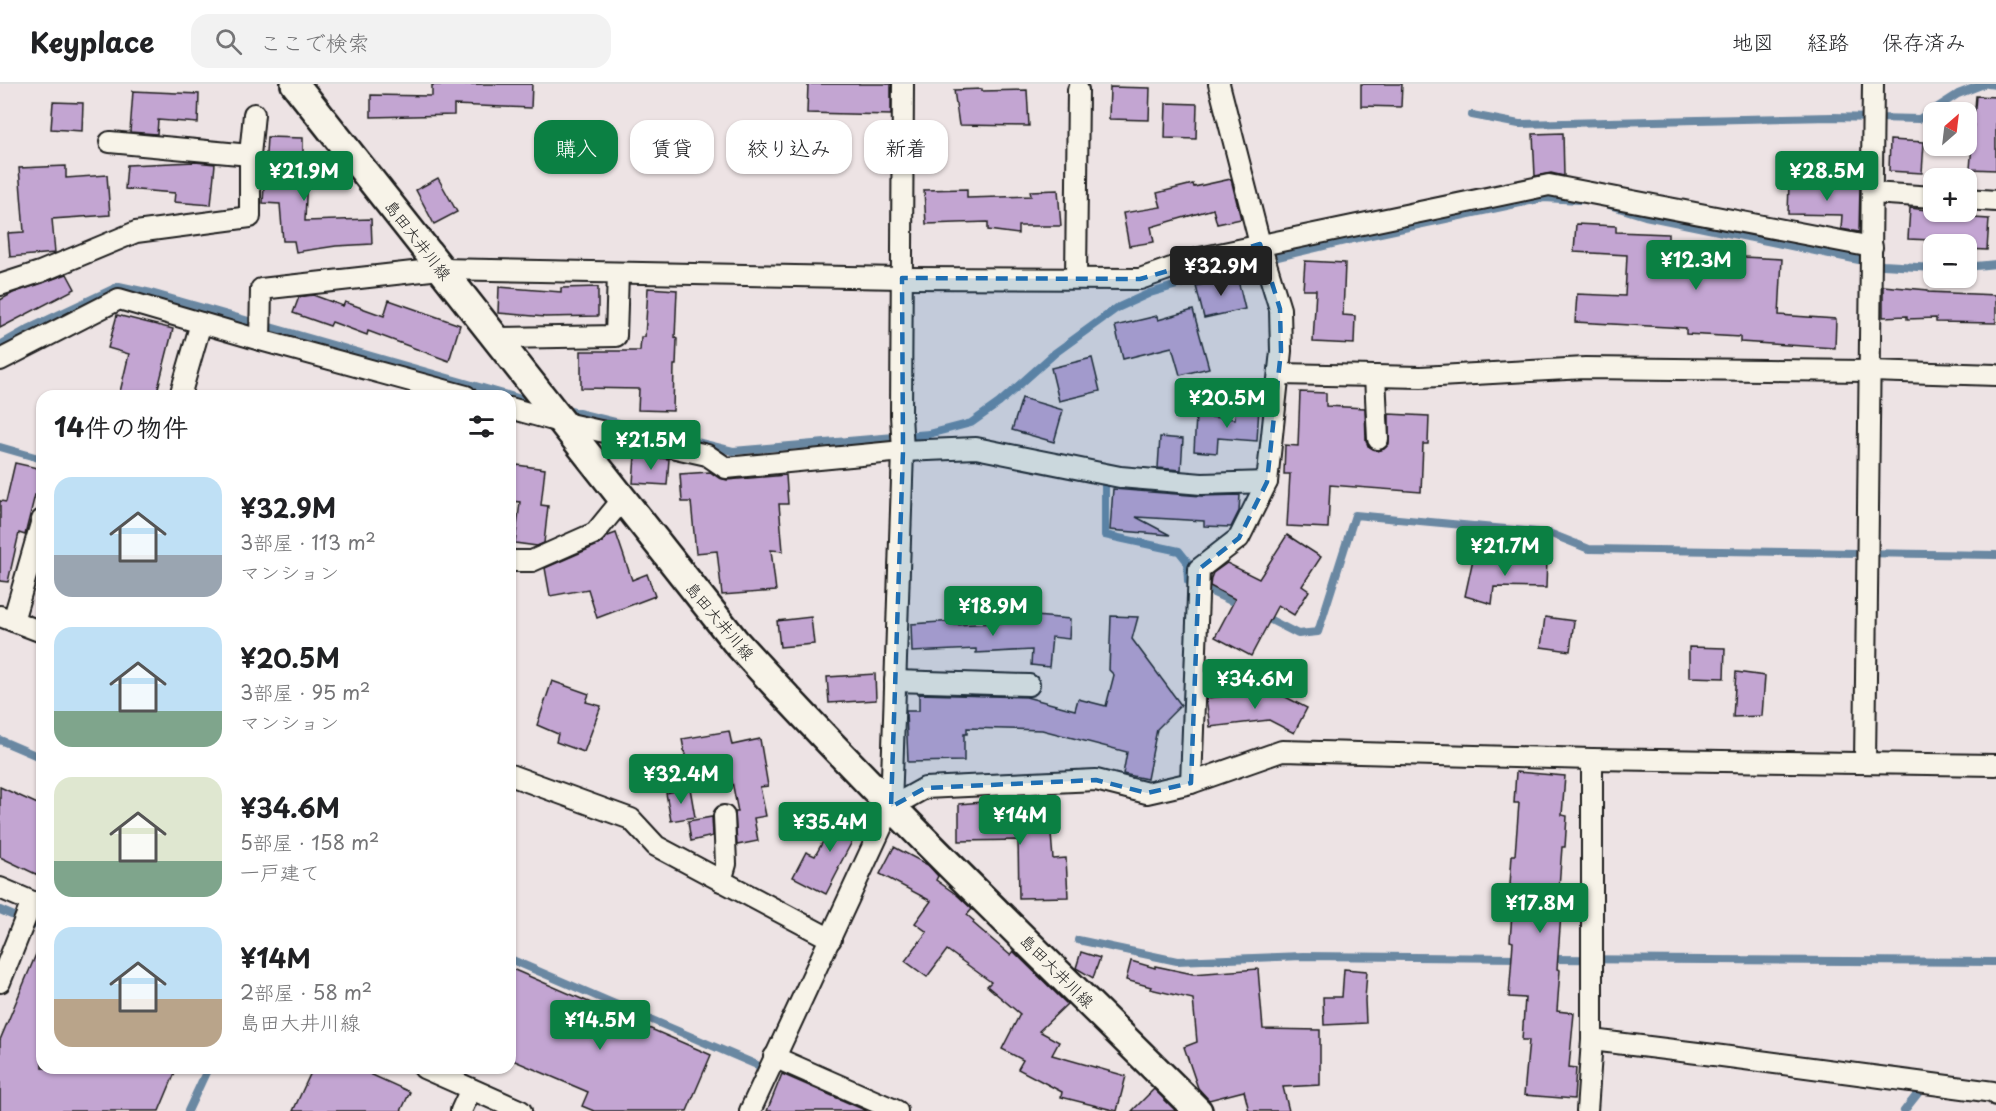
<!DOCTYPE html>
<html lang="ja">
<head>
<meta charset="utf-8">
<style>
  body { margin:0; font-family:"Playpen Sans","Klee One",sans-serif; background:#f2f2f2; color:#202124; height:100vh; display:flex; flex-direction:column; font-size:22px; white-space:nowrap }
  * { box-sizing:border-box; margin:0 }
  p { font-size:20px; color:#757577 }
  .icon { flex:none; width:33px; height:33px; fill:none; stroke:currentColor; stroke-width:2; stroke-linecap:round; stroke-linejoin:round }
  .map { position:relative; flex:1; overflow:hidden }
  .drawer { position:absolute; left:36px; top:306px; width:480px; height:684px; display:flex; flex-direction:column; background:#fff; border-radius:18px; box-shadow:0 2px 4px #0004 }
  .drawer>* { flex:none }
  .banner { position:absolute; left:534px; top:36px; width:570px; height:54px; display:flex; gap:12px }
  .needle { width:39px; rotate:28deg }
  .buttons { position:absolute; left:1923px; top:18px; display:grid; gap:12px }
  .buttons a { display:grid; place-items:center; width:54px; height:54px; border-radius:12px; background:#fff; box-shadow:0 2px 4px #0004; font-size:30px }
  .price { position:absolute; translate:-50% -51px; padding:0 14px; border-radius:6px; background:#0b8043; color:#fff; font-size:20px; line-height:39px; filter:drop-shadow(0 2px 3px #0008) }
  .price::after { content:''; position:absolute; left:50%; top:36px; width:18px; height:14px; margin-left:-9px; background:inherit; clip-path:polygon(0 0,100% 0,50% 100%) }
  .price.current { background:#222; color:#fff }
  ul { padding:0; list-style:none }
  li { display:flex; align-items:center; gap:18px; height:150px; padding:0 18px }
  li span { display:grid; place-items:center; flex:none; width:168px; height:120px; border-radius:18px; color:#555 }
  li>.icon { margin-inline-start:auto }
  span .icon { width:72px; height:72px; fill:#fffc; stroke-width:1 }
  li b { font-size:26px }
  h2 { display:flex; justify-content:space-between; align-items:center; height:72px; padding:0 18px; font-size:26px }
  .chip { padding:0 21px; border-radius:18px; background:#fff; box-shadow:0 2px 4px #0004; font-size:21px; line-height:54px }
  .chip.current { background:#0b8043; color:#fff }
  header { display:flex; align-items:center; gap:36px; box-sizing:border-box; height:84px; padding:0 30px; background:#fff; border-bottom:2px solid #e0e0e0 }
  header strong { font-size:28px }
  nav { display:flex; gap:33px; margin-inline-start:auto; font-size:21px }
  .search { width:420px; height:54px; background:#f2f2f2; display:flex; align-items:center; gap:15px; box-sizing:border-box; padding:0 21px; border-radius:18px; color:#757577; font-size:22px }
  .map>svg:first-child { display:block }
</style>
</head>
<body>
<header>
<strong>Keyplace</strong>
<div class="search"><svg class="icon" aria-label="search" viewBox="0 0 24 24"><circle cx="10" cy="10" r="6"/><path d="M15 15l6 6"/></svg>ここで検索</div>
<nav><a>地図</a><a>経路</a><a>保存済み</a></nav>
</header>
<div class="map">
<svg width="1996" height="1027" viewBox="0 0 1996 1027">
  <rect width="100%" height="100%" fill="#ede3e4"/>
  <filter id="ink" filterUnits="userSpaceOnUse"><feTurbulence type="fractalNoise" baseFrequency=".0167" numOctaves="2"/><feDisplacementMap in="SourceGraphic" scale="12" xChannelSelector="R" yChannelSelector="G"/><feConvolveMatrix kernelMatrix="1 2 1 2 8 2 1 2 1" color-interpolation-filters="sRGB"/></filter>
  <g filter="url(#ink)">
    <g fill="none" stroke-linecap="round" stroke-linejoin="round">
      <!-- stream -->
      <g stroke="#6b88a2" stroke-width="8">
        <polyline points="1988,0 1996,1"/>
        <polyline points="1472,31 1519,40 1832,33 1919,35 1958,10 1984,0"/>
        <polyline points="1609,121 1645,132 1883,181 1934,184"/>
        <polyline points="1966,183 1996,180"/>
        <polyline points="0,261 30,244 119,202 151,209 535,319"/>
        <polyline points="562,325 733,367 929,350 971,339 999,319 1055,269 1117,224 1150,209 1245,181 1357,154 1544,114 1580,116"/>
        <polyline points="0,363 42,375"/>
        <polyline points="1105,399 1105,451 1179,467 1187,477 1188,497 1242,522"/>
        <polyline points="1263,532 1298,550 1318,548 1355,431 1549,449 1589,465 1996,471"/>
        <polyline points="0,656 42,674"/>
        <polyline points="0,826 42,844"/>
        <polyline points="1078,856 1177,877 1303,872 1521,874"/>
        <polyline points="510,875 757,981"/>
        <polyline points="1548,875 1996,878"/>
        <polyline points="188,1027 208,984"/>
        <polyline points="1904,1027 1923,1003 1926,1003"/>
      </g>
    </g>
    <!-- building -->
    <g fill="#c3a5d2" stroke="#1c1c1c" stroke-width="1.5">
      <polygon points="486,0 532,0 531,24 454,21 454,31 371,33 371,11 432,12 432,1"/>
      <polygon points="808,0 891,0 891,31 807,29"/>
      <polygon points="1361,0 1402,0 1401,23 1361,22"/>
      <polygon points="1110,3 1150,4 1149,36 1109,35"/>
      <polygon points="982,5 982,7 1027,6 1029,42 959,41 954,6"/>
      <polygon points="133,7 199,10 198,39 158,36 157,50 130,48"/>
      <polygon points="1976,12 1996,13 1996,86 1970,85"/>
      <polygon points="53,18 83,19 82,47 51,45"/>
      <polygon points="1166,19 1197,20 1196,55 1165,54"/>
      <polygon points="1563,49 1564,92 1551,89 1535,92 1533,50"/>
      <polygon points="267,53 303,54 303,90 307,90 305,137 371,135 372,160 336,162 296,168 294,157 283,157 280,120 263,119"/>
      <polygon points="1890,56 1924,58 1922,89 1889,87"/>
      <polygon points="195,78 215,80 211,121 174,118 175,109 125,105 127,81"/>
      <polygon points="66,82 66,94 107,91 110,131 52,135 55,169 10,173 8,149 24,148 19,84"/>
      <polygon points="438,94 457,128 434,140 416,106"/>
      <polygon points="1231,95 1241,135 1217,140 1213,125 1151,143 1154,158 1129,162 1123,129 1161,123 1157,109 1193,100 1194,103"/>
      <polygon points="1789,99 1860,101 1859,148 1841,145 1842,131 1788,130"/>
      <polygon points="967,105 967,114 1031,112 1030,107 1058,106 1061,142 1018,142 1018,150 988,146 988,138 926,140 924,106"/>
      <polygon points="1910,124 1943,128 1942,132 1989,135 1987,166 1966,165 1966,160 1954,160 1955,157 1908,155"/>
      <polygon points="1576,140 1616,142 1616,148 1668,150 1668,159 1725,162 1724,172 1782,175 1779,231 1836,235 1835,264 1740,258 1740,253 1686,250 1686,244 1575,238 1577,210 1625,212 1627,171 1574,168"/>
      <polygon points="1305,177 1345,179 1343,231 1355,232 1354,260 1313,258 1316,206 1303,206"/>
      <polygon points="67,190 75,205 0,244 0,216 13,209"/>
      <polygon points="1237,192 1245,225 1204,234 1196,202"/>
      <polygon points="1883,202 1928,206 1928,208 1996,211 1996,239 1936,238 1936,234 1907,235 1907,232 1883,233"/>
      <polygon points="499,203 561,208 561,204 598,203 598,232 545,233 498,229"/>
      <polygon points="648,204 677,206 675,254 677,255 676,281 674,281 673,327 638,326 639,305 581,304 581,267 640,267 641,253 645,253"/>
      <polygon points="313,211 343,222 345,218 384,232 389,216 460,241 449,277 368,247 367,251 332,238 330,242 293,229 299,213"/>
      <polygon points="1193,226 1209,284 1180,291 1172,263 1123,275 1115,242 1157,232 1158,236"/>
      <polygon points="117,231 173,245 156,312 135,312 120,308 129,270 108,264"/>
      <polygon points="1092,274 1100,307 1059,317 1051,284"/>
      <polygon points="1300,308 1326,309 1326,322 1365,324 1366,356 1368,362 1378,367 1384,365 1389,360 1389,330 1429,332 1428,360 1423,360 1421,408 1330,401 1328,444 1287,442 1290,390 1284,390 1285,361 1298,362"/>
      <polygon points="1022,314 1063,326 1054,358 1012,346"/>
      <polygon points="1236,320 1259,322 1257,357 1218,354 1217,369 1194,367 1196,332 1235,335"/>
      <polygon points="1160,353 1183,355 1181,386 1158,384"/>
      <polygon points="635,372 669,375 667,401 633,399"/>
      <polygon points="15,379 42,385 42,413 35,411 25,451 19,449 8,498 0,497 0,417 6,418"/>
      <polygon points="510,380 545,385 541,421 548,422 544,459 537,462 515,459 520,418 510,417"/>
      <polygon points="710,388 719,394 727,396 786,391 788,420 779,420 783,467 771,466 776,507 722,511 717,467 696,469 691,418 682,418 680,390"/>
      <polygon points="1113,405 1201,412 1240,411 1239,427 1231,443 1204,442 1204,437 1136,433 1170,451 1110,446"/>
      <polygon points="616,449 632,496 647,490 655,512 597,534 588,505 550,512 545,484 600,460 608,452"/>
      <polygon points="1287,451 1321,473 1302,502 1309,507 1294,531 1278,521 1251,572 1215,553 1235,515 1210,502 1211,494 1213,489 1227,479 1259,495"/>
      <polygon points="1511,473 1547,474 1546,504 1494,503 1492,520 1465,512 1473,475 1511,481"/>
      <polygon points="1035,532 1070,535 1069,555 1052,553 1049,583 1031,581 1032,566 976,569 976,565 912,568 911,540 955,537 955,541 1034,537"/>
      <polygon points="1111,532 1138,533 1132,555 1181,621 1157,645 1147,695 1123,690 1127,668 1042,646 967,644 967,650 964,650 964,677 908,678 906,627 919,627 919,610 1026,613 1075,626 1078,615 1106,622 1114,591 1109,586"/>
      <polygon points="811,533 814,560 780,563 777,537"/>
      <polygon points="1545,533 1574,537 1570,567 1541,563"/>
      <polygon points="1689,563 1725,564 1724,594 1689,593"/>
      <polygon points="1736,588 1765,592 1762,632 1733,633"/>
      <polygon points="875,590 876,616 829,619 827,593"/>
      <polygon points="552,597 589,610 586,618 601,622 584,668 556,658 558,650 537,641"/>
      <polygon points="1274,607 1307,624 1294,649 1269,636 1210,643 1206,614"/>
      <polygon points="729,647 732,661 760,655 768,702 760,703 766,732 754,734 758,757 737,761 735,728 738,728 730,687 689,693 682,655"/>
      <polygon points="1516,688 1565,692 1562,731 1567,732 1565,763 1562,763 1557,830 1561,830 1557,885 1560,886 1557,927 1574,929 1569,983 1576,984 1574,1015 1524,1011 1529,956 1522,956 1525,914 1509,913 1513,858 1510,857 1514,802 1510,801 1512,771 1515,771 1519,719 1514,719"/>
      <polygon points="0,703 42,722 42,793 0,773"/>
      <polygon points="690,704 695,733 671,737 666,709"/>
      <polygon points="994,717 995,730 1049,725 1053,775 1066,774 1068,813 1019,814 1018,756 959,757 959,720"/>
      <polygon points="842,723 864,735 838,784 839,785 826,810 793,793 806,768 815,772"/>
      <polygon points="712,733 713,752 691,757 688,737"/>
      <polygon points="894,763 928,781 938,792 936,796 957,811 972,825 967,831 974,837 973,839 1010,871 1013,867 1067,920 1039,947 1059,958 1052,971 1126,992 1117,1027 1061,1013 1062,1008 1018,985 1023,976 1002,965 1020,930 987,902 991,898 947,866 927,893 905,877 927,848 915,839 931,817 880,790"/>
      <polygon points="42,856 42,984 177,984 159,1027 0,1027 0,956"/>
      <polygon points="1081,868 1100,874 1093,894 1076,884"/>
      <polygon points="1131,877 1155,884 1155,882 1193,890 1258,885 1263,945 1320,946 1320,1001 1283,1003 1289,1027 1249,1027 1244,1007 1209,1016 1198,1004 1184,963 1197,958 1193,915 1150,905 1151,903 1126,896"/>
      <polygon points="510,884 711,971 687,1027 594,1027 582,1022 588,1008 510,975"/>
      <polygon points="1344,885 1367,887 1365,916 1366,939 1324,941 1323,913 1342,913"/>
      <polygon points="313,984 357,984 410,1008 401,1027 293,1027"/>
      <polygon points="782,990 867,1027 767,1027"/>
      <polygon points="1154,1005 1176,1027 1132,1027"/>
    </g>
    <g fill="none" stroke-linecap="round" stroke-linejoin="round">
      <defs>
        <g id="minor">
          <polyline points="110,58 250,71"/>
          <polyline points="1872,109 1934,113"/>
          <polyline points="1966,115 1996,117"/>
          <polyline points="1076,194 1078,6"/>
          <polyline points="0,201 40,188 136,148 250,133 250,71 254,30"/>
          <polyline points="495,254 616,252 618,189"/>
          <polyline points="260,256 261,205 440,185 902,194 1140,195 1200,174 1549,101 1872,163"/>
          <polyline points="0,276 119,215 260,256 466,312"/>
          <polyline points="1280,290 1421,293 1585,284 1870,287 1996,291"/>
          <polyline points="1375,292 1378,355"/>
          <polyline points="180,312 201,239"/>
          <polyline points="510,324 560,338 707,371 726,384 903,367 976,364 1120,393 1202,400 1267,398"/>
          <polyline points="510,477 532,477 595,449 622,416"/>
          <polyline points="0,532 42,548"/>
          <polyline points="13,537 42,436"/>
          <polyline points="895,597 1029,601"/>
          <polyline points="1865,679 1873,0"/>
          <polyline points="510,691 631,735 656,762 831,855"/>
          <polyline points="1191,699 1199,485 1239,454 1267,398 1281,267 1280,225 1260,160 1219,0"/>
          <polyline points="891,723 925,704 1096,696 1147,709 1191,699 1282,667 1592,675 1996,681"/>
          <polyline points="721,797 726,780 724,732"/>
          <polyline points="0,804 42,822"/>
          <polyline points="0,898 32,818"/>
          <polyline points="1592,956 1722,972 1993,1008 1996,1011"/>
          <polyline points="774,973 897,1027"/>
          <polyline points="424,984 521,1027"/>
          <polyline points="461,1027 471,1005"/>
          <polyline points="750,1027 891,723 903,367 901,331 903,0"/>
          <polyline points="1587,1027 1592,956 1592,675"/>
        </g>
        <path id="secondary" d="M295 0 735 557C883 720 1042 872 1198 1027"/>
      </defs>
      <!-- minor casing -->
      <use href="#minor" stroke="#1c1c1c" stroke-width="24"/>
      <!-- secondary casing -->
      <use href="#secondary" stroke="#1c1c1c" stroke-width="32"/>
      <!-- minor -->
      <use href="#minor" stroke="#f7f3e8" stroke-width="20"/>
      <!-- secondary -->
      <use href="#secondary" stroke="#f7f3e8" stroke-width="27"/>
    </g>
  </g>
  <!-- marked area -->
  <path fill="#1f6fb2" fill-opacity="0.2" stroke="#1f6fb2" stroke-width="4.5" stroke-dasharray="12 8" stroke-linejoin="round" d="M1260 160 1280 225 1281 267 1267 398 1239 454 1199 485 1191 699 1147 709 1096 696 925 704 891 723 903 367 902 194 1140 195Z"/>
  <g text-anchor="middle" stroke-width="4.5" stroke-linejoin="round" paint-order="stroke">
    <!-- street labels -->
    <g font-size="16" fill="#1c1c1c" stroke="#f7f3e8">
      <text transform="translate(418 156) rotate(52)" y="6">島田大井川線</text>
      <text transform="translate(720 537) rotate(50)" y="6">島田大井川線</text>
      <text transform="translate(1057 887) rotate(45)" y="6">島田大井川線</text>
    </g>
  </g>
</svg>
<div class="buttons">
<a><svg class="needle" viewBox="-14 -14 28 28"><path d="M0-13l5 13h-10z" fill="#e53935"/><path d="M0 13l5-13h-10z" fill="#757577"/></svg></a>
<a>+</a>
<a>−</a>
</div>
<b class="price" style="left:304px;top:118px">¥21.9M</b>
<b class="price" style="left:1827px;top:118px">¥28.5M</b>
<b class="price" style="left:1696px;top:207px">¥12.3M</b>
<b class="price current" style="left:1221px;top:213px">¥32.9M</b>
<b class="price" style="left:1227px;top:345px">¥20.5M</b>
<b class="price" style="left:651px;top:387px">¥21.5M</b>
<b class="price" style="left:1505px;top:493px">¥21.7M</b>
<b class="price" style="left:993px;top:553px">¥18.9M</b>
<b class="price" style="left:1255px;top:626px">¥34.6M</b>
<b class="price" style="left:681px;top:721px">¥32.4M</b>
<b class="price" style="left:1020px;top:762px">¥14M</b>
<b class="price" style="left:830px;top:769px">¥35.4M</b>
<b class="price" style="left:1540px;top:850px">¥17.8M</b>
<b class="price" style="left:600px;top:967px">¥14.5M</b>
<div class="banner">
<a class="chip current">購入</a>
<a class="chip">賃貸</a>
<a class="chip">絞り込み</a>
<a class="chip">新着</a>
</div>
<section class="drawer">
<h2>14件の物件<svg class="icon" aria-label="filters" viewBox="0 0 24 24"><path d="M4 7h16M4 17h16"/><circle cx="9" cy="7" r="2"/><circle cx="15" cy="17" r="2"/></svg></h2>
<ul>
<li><span style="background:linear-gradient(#bfe0f5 65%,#9aa5b1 0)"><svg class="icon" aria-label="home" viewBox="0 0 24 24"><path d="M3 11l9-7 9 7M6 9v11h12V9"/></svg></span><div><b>¥32.9M</b><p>3部屋 · 113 m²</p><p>マンション</p></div></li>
<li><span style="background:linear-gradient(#bfe0f5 70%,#7fa58c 0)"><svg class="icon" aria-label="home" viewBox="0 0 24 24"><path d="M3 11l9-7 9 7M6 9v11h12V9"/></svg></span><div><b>¥20.5M</b><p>3部屋 · 95 m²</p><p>マンション</p></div></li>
<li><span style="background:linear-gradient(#dfe7d0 70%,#7fa58c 0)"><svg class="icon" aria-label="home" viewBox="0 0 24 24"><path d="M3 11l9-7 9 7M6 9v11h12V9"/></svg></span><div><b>¥34.6M</b><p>5部屋 · 158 m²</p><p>一戸建て</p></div></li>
<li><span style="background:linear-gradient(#bfe0f5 60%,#b9a48a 0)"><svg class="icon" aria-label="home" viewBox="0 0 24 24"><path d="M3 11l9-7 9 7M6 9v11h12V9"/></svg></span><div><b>¥14M</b><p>2部屋 · 58 m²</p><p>島田大井川線</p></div></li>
</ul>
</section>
</div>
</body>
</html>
